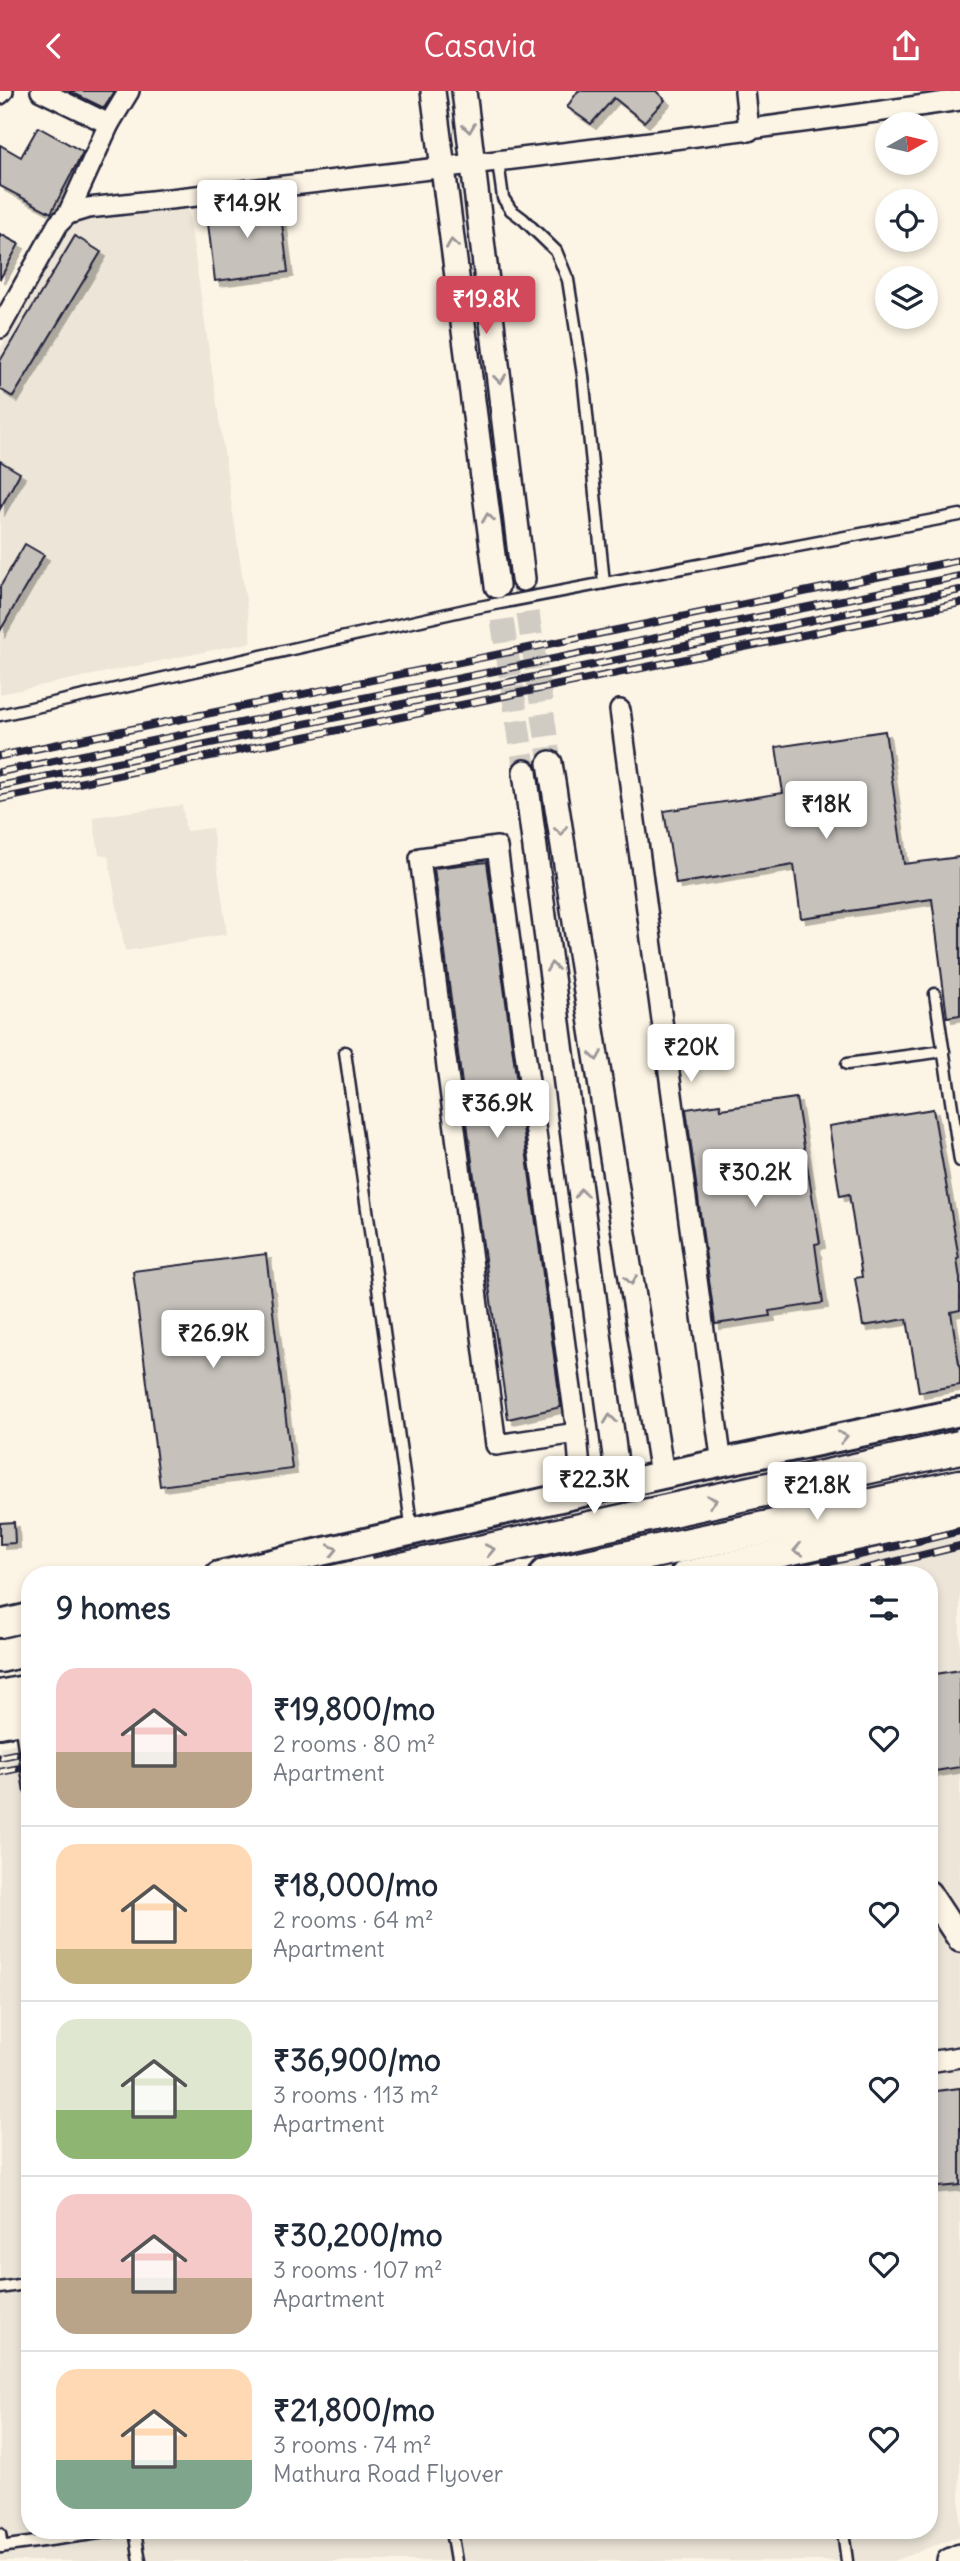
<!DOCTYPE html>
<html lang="en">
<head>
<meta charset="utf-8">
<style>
  body { margin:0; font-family:Delius,sans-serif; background:#f6f6f7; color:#1f2937; height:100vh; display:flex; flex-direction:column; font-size:26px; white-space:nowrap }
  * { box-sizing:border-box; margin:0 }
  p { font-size:23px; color:#747a83 }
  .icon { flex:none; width:38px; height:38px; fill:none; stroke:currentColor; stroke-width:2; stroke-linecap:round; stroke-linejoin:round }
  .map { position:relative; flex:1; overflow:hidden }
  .side { position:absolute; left:21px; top:1475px; width:917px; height:973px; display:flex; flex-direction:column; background:#fff; border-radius:28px; box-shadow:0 4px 10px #0003 }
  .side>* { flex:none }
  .needle { width:46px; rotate:82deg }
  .buttons { position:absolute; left:875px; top:21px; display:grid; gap:14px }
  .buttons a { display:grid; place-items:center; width:63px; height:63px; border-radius:50%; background:#fff; box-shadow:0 4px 10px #0003; font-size:35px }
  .price { position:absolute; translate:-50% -60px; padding:0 16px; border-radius:7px; background:#fff; color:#222; font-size:23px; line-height:46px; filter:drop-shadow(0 2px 4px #0008) }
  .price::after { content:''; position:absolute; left:50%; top:42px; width:21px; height:16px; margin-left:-10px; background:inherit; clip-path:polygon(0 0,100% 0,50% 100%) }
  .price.on { background:#d1495b; color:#fff }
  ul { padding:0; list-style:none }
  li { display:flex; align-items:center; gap:21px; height:175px; padding:0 35px }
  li+li { border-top:2px solid #e0e1e3 }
  li span { display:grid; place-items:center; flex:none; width:196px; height:140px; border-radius:21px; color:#555 }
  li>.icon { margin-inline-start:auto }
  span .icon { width:84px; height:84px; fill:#fffc; stroke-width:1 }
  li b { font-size:30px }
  h2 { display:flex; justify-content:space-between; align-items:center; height:84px; padding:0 35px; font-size:30px }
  header { display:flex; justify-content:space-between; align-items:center; height:91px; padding:0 35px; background:#d1495b; color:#fff; font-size:32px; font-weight:600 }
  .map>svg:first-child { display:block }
</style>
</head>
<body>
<header><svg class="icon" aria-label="back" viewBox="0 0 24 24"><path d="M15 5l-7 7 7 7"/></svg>Casavia<svg class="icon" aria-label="share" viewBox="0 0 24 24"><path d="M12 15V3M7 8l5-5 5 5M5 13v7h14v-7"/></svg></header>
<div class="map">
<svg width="960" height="2470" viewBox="0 0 960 2470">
  <defs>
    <filter id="shadow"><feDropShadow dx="5" dy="5" stdDeviation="0" flood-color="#0004"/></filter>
  </defs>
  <rect width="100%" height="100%" fill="#fcf5e5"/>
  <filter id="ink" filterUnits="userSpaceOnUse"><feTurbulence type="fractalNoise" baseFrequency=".0143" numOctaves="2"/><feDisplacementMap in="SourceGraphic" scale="14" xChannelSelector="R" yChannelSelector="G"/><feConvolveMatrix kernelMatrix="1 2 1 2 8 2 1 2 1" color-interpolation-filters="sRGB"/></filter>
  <g filter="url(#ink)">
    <!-- built -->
    <g fill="#ece5d8">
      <polygon points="187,111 252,551 0,603 0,258 74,129"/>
      <polygon points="182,714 186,740 212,737 227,843 125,860 108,765 99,763 93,726"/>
      <polygon points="960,1445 960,2445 893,2470 0,2470 0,1656 30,1649 30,2440 929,2440 929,1484 783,1484"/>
    </g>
    <!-- building -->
    <g fill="#c6c1bb" stroke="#22223b" stroke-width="2" filter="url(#shadow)">
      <polygon points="69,0 115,0 104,17"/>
      <polygon points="578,0 656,0 665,9 644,31 614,7 591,33 567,16"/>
      <polygon points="38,36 83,61 51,122 0,95 0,54 21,66"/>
      <polygon points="279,108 288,181 215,190 206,116"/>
      <polygon points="0,143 19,153 0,188"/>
      <polygon points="75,145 101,161 13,306 0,298 0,270"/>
      <polygon points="0,370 20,382 0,418"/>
      <polygon points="25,453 44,464 0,540 0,496"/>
      <polygon points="885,640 904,773 960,766 960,924 947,926 932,808 801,827 794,774 676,793 664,720 783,702 776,656"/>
      <polygon points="487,771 561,1316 508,1328 481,1140 434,777"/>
      <polygon points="796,1007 820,1152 815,1153 823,1212 769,1220 770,1225 715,1233 686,1018 720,1013 721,1018"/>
      <polygon points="933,1018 959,1167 957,1168 960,1188 960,1219 951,1221 960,1279 960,1294 919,1301 907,1228 863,1235 855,1187 862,1186 849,1103 840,1105 829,1035"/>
      <polygon points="266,1163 292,1378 160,1395 133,1180"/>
      <polygon points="14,1431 15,1452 0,1453 0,1432"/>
      <polygon points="960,1579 960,1676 929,1681 929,1584"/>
      <polygon points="960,1997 960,2094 929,2097 929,2001"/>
    </g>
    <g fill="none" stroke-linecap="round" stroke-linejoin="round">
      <!-- tertiary-tunnel -->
      <g stroke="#d0cbc3" stroke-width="23" stroke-dasharray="23 11" stroke-linecap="butt">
        <polyline points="523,488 550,672"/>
        <polyline points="497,495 525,681"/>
      </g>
      <defs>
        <g id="service">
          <polyline points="498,71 503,107 511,119 523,128 556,160 568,189 583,284 604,492"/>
          <polyline points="0,624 474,517 960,424"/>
          <polyline points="935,903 960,1070"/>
          <polyline points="345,961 412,1440"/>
          <polyline points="847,973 944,960"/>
          <polyline points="20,1630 30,1698"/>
          <polyline points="0,2197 30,2192"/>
          <polyline points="135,2440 140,2470"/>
          <polyline points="451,2440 456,2470"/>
          <polyline points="843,2440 847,2470"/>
          <polyline points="0,2443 2,2456"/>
          <polyline points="0,2456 114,2440"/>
        </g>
        <g id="minor">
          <polyline points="41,0 109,33"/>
          <polyline points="745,0 749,40"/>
          <polyline points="0,3 3,0"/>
          <path d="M68 123 88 117C380 85 670 51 960 9"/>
          <polyline points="0,237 58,133 68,123 109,33 129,0"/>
          <polyline points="620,619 722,1373"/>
          <polyline points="577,1342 497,756 420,767 496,1354 577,1342 582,1403"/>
          <polyline points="929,1971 960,1966"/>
        </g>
        <g id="tertiary">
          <polyline points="433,0 497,495"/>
          <polyline points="464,0 523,488"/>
          <polyline points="550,672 662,1384"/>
          <polyline points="525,681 619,1395"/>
          <polyline points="929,1802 960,1849"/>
          <polyline points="949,2470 960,2465"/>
        </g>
        <g id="secondary">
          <polyline points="219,1484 662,1384 960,1321"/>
          <polyline points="684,1484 960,1423"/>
          <polyline points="0,1533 30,1526"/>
          <polyline points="0,1633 30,1627"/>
        </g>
        <g id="trunk">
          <polyline points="546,1484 960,1395"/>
          <polyline points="0,1565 30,1558"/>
          <polyline points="0,1606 30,1600"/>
        </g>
      </defs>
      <!-- service casing -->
      <use href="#service" stroke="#22223b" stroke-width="15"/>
      <!-- minor casing -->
      <use href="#minor" stroke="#22223b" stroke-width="24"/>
      <!-- tertiary casing -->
      <use href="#tertiary" stroke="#22223b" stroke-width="28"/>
      <!-- secondary casing -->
      <use href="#secondary" stroke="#22223b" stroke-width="32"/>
      <!-- trunk casing -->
      <use href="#trunk" stroke="#22223b" stroke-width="37"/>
      <!-- service -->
      <use href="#service" stroke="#fcf5e5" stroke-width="10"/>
      <!-- minor -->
      <use href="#minor" stroke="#fcf5e5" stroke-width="19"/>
      <!-- tertiary -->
      <use href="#tertiary" stroke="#fcf5e5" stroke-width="23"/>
      <!-- secondary -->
      <use href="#secondary" stroke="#fcf5e5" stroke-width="26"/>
      <!-- trunk -->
      <use href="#trunk" stroke="#fcf5e5" stroke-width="32"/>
      <defs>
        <g id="rail">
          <polyline points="0,665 960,469"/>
          <polyline points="0,681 960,485"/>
          <polyline points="0,695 960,499"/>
          <polyline points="0,708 960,512"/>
          <polyline points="775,1484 960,1440"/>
          <polyline points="840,1484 960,1455"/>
          <polyline points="0,1666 30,1660"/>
          <polyline points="0,1681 30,1675"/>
        </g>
      </defs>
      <!-- rail casing -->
      <use href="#rail" stroke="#22223b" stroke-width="8"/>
      <!-- rail -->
      <use href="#rail" stroke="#fcf5e5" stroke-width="5" stroke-dasharray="16" stroke-linecap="butt"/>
      <defs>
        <polyline id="trunk-bridge" points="375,1484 960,1356"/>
      </defs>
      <!-- trunk-bridge casing -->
      <use href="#trunk-bridge" stroke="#22223b" stroke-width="37" stroke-linecap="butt"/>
      <!-- trunk-bridge -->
      <use href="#trunk-bridge" stroke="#fcf5e5" stroke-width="32"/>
    </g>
    <!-- one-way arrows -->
    <defs><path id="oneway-chevron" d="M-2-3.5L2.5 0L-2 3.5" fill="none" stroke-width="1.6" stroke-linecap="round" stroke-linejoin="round" transform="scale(1.75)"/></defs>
    <g stroke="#9a9698">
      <use href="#oneway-chevron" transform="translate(469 37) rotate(82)"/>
      <use href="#oneway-chevron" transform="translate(452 153) rotate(-98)"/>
      <use href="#oneway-chevron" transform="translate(500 288) rotate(83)"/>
      <use href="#oneway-chevron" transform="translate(488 427) rotate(-98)"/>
      <use href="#oneway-chevron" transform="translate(561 740) rotate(81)"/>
      <use href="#oneway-chevron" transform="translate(552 876) rotate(-98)"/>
      <use href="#oneway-chevron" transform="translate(596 965) rotate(81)"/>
      <use href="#oneway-chevron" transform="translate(581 1102) rotate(-97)"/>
      <use href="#oneway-chevron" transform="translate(631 1189) rotate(81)"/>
      <use href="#oneway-chevron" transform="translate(610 1328) rotate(-97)"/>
      <use href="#oneway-chevron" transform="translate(843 1346) rotate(-12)"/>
      <use href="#oneway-chevron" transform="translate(712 1410) rotate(-12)"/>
      <use href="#oneway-chevron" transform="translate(333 1459) rotate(-13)"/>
      <use href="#oneway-chevron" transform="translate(490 1459) rotate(-12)"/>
      <use href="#oneway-chevron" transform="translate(798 1459) rotate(168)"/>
    </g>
  </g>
</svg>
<div class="buttons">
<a><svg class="needle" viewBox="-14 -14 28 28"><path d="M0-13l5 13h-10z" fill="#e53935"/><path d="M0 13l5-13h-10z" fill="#747a83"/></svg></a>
<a><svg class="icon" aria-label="locate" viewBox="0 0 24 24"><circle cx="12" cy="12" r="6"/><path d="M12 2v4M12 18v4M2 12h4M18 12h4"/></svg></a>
<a><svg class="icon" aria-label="layers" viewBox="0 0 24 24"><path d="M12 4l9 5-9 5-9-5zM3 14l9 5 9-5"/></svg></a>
</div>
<b class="price" style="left:247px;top:149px">₹14.9K</b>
<b class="price on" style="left:486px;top:245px">₹19.8K</b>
<b class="price" style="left:826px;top:750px">₹18K</b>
<b class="price" style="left:691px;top:993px">₹20K</b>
<b class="price" style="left:497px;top:1049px">₹36.9K</b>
<b class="price" style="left:755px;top:1118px">₹30.2K</b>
<b class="price" style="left:213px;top:1279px">₹26.9K</b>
<b class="price" style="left:594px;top:1425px">₹22.3K</b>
<b class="price" style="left:817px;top:1431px">₹21.8K</b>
<section class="side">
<h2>9 homes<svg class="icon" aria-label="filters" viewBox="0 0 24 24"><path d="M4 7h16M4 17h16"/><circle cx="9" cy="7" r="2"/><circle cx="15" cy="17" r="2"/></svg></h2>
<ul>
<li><span style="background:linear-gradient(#f6c9c9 60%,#b9a48a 0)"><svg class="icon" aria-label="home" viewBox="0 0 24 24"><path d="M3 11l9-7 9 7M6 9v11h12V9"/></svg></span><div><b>₹19,800/mo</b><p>2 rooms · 80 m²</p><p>Apartment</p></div><svg class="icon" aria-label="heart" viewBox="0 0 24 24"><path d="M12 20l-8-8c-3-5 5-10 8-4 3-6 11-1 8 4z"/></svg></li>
<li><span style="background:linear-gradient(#ffd9b3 75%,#c2b280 0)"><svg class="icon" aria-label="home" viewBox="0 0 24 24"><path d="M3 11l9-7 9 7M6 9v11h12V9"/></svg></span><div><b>₹18,000/mo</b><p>2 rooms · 64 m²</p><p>Apartment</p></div><svg class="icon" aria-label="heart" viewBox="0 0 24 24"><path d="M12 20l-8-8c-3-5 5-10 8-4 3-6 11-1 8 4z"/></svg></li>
<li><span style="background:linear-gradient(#dfe7d0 65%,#8fb573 0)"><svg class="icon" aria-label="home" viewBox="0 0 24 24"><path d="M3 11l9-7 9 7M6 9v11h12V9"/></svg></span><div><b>₹36,900/mo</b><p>3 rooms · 113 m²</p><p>Apartment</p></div><svg class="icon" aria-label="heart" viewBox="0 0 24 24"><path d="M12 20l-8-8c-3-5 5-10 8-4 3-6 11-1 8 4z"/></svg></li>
<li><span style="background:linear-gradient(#f6c9c9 60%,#b9a48a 0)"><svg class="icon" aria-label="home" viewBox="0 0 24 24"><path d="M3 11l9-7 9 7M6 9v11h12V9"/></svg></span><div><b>₹30,200/mo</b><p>3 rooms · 107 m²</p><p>Apartment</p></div><svg class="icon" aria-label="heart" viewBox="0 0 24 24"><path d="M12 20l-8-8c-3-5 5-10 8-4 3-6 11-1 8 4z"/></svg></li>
<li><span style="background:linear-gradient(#ffd9b3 65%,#7fa58c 0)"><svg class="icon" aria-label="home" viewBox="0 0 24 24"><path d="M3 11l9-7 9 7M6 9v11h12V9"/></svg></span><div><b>₹21,800/mo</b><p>3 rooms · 74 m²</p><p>Mathura Road Flyover</p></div><svg class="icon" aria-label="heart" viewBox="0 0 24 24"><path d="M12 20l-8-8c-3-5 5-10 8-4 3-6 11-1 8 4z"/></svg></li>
</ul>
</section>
</div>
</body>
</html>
